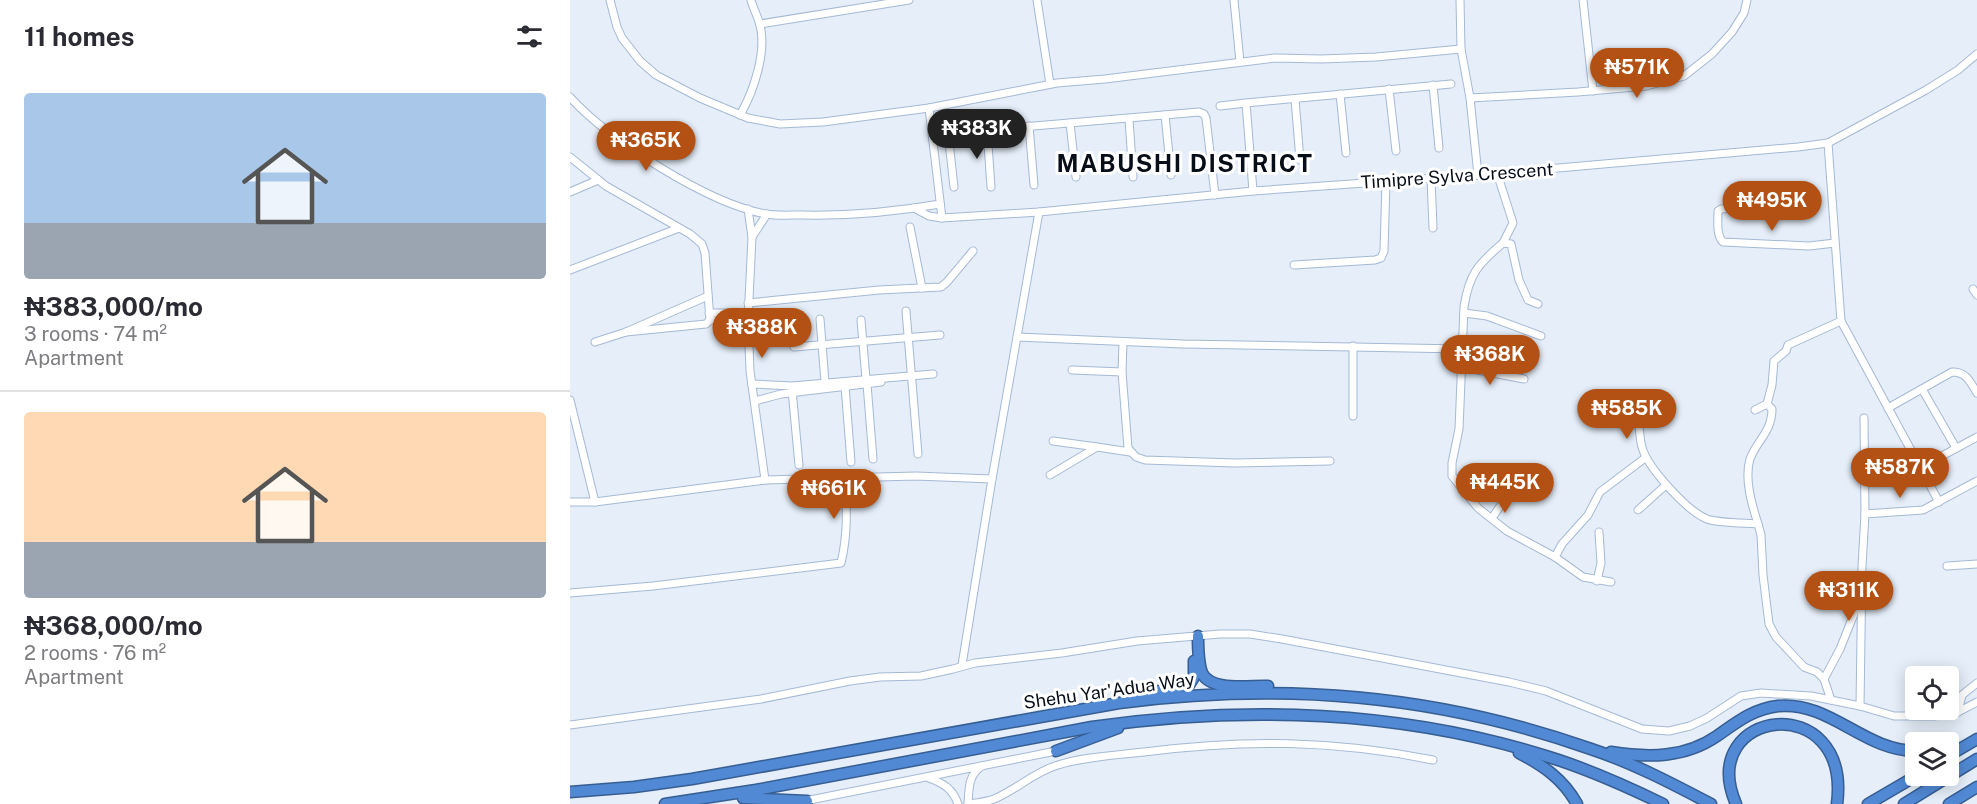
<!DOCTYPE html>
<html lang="en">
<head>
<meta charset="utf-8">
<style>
  body { margin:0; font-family:"Public Sans",sans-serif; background:#f7f7f7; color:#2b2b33; height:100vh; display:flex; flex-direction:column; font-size:22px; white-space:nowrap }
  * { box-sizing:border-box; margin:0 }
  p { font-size:20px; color:#7c7c81 }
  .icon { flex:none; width:33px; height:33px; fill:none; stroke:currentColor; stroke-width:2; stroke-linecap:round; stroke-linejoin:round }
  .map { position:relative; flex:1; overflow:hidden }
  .side { display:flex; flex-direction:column; background:#fff; width:570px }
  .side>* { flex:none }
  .fabs { position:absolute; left:1335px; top:666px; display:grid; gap:12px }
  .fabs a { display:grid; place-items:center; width:54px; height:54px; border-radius:6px; background:#fff; box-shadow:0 3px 15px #0003; font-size:30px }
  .price { position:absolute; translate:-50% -51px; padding:0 14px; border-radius:21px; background:#b35114; color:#fff; font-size:20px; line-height:39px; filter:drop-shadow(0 2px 3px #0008) }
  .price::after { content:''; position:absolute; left:50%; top:36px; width:18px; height:14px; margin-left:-9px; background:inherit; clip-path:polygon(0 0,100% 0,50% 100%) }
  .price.current { background:#222; color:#fff }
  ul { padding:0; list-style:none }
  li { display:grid; align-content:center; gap:12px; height:318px; padding:0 24px }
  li+li { border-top:2px solid #e1e1e2 }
  li span { display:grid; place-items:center; height:186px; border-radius:6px; color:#555 }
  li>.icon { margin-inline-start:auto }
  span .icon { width:108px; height:108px; fill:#fffc; stroke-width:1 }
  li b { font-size:26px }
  h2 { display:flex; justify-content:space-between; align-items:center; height:72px; padding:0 24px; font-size:26px }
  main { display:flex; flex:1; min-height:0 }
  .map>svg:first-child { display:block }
</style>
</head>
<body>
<main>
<section class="side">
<h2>11 homes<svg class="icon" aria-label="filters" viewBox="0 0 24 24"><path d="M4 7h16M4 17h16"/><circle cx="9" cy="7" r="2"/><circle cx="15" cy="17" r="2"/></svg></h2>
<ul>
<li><span style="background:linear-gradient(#a9c7e8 70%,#9aa5b1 0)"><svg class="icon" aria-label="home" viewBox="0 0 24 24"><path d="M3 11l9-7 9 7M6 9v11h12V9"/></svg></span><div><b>₦383,000/mo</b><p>3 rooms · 74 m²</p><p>Apartment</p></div></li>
<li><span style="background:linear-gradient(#ffd9b3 70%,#9aa5b1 0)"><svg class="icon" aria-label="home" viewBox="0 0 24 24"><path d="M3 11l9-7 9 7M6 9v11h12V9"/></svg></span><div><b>₦368,000/mo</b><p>2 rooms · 76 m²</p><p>Apartment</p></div></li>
</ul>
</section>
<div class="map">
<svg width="1407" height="804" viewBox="0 0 1407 804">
  <rect width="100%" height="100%" fill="#e5eef9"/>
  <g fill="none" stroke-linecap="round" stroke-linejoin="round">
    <defs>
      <g id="minor">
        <polyline points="40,0 47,27 52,38 70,61 86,75 130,98 178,118 210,124 253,122 359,108 487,83 535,79 705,58 751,59 806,57 891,49"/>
        <polyline points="467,0 480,84"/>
        <polyline points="664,0 670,62"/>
        <polyline points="890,0 891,49 900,98 908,175"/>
        <polyline points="1013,0 1023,91"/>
        <polyline points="190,24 339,0"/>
        <polyline points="863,85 869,148"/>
        <polyline points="819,89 826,151"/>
        <polyline points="770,94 776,153"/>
        <path d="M0 97C38 140 139 204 196 214 207 216 220 215 232 215 279 216 324 212 370 204"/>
        <polyline points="900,98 1008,92 1076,86 1114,76 1142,54 1162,32 1174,13 1177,0"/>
        <polyline points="725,99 730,160"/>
        <polyline points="650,106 676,103"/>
        <polyline points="359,108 372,218"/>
        <path d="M170 115C184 91 198 49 189 22 187 15 183 8 181 0"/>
        <polyline points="595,115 601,175"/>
        <polyline points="559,119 563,177"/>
        <polyline points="500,123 506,177"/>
        <polyline points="459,126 464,185"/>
        <polyline points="417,130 421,187"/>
        <polyline points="0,157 36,186 120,234 132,244 135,253 140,320"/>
        <polyline points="927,173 943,223 933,243"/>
        <polyline points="861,178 863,228"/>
        <polyline points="384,187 379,142 379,136 382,133 629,112 634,114 636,118 645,195"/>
        <polyline points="683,191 676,103 881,84"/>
        <polyline points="0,192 28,180"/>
        <path d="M1199 206 1151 209 1148 211C1148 221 1146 235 1153 242L1239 246 1265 243"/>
        <polyline points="344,208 359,216 372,218 469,212 683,191 908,175 1228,147 1258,143 1356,90 1388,70 1407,54"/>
        <polyline points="178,209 182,237 178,320 180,371 195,480"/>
        <polyline points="340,227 352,288"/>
        <polyline points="182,237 197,214"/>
        <polyline points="724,265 805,260 811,258 814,251 816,181"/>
        <polyline points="0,270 109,228"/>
        <polyline points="1403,289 1407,295"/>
        <polyline points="178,303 309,290 371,287 377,282 403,251"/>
        <path d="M968 304 958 300 949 280 941 244 933 243C908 264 899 274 894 307L889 429 882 463V476L908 508 937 531 985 557 992 544 1018 515 1030 492 1075 458"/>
        <polyline points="336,311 348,454"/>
        <polyline points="139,313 178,313"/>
        <polyline points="894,313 917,316 971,336"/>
        <polyline points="250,319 255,382"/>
        <polyline points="291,320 296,379"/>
        <polyline points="1271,321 1369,502"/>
        <polyline points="56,332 136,324 140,320 178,320"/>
        <polyline points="447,337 613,344 892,349"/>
        <polyline points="25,342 56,332 138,296"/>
        <polyline points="553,343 552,372 558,448 566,457 575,460 665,463 760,461"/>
        <polyline points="224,347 370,335"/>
        <polyline points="892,367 954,379"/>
        <polyline points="502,370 552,372"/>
        <polyline points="182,384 222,386 363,374"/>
        <polyline points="297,384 303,459"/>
        <polyline points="275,386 281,462"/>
        <polyline points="1352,389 1386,448"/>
        <polyline points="222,390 229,465"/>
        <polyline points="0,400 25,502"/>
        <polyline points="185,401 211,394 311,382"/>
        <polyline points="1197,404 1202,385 1204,361 1216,351 1218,345 1271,321 1258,143"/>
        <path d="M1318 408 1382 372C1397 372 1400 382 1407 393"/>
        <path d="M1060 409C1072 418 1068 434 1072 447 1077 467 1117 511 1137 519 1147 523 1175 523 1188 524L1191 535 1193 575 1199 624 1206 637 1234 667 1247 672 1254 679 1261 700"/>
        <path d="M1185 410 1197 404 1202 409C1202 432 1187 440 1180 459 1174 479 1182 505 1188 524"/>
        <polyline points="783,416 783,346"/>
        <polyline points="1294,418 1295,514"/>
        <polyline points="483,441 527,447"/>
        <polyline points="1372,456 1407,437"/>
        <polyline points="480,475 527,447 560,452"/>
        <polyline points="0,502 25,502 195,480 346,476 422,479"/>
        <polyline points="1068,510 1096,485"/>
        <polyline points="922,518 942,489"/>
        <polyline points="985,557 1013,577 1041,582"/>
        <polyline points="1377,566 1407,564"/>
        <polyline points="1027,581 1031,563 1029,532"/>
        <path d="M0 593 83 586 271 563C278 534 277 507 274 477"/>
        <polyline points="392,665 422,479 469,212"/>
        <polyline points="1254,679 1270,649 1290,599"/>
        <polyline points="1290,706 1292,566 1295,514 1353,510 1407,481"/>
        <polyline points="1388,712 1392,695 1407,683"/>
        <polyline points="0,725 191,699 280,681 310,677 351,676 383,669 405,663 492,653 567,641 650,634 680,634 712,639 939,682 976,691 1072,729 1099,731 1120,726 1137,718 1171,696 1191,693 1241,696 1290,706 1324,716 1364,716 1388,712 1407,702"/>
        <path d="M359 778C373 783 383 789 388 804"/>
        <polyline points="235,801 486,751"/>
        <path d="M398 804C406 803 416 802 424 799 446 790 464 772 488 765 512 757 548 755 574 752 674 739 764 740 863 760"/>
        <path d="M398 804C399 789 398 775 412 766"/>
      </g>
      <g id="highway">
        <path d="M628 636C628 648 628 662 632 673 641 692 680 685 698 686"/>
        <polyline points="569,695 619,685 624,677 624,661"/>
        <polyline points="486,751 548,728"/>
        <path d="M1041 752C1079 758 1115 758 1147 736 1167 722 1183 709 1208 706 1260 701 1294 751 1346 751"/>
        <path d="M949 753C974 766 993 779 1007 804"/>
        <polyline points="1378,756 1407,739"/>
        <path d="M0 792 64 787 122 779 549 703C713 682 865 694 1021 749 1063 763 1103 784 1141 804"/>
        <polyline points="173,798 237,801"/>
        <path d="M95 804 186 790 522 727C674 705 832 710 979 757 1018 769 1056 786 1093 804"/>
        <path d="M1166 804C1125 708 1282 688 1267 804"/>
        <polyline points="1298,804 1346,776"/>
        <polyline points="1334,804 1407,759"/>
        <polyline points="1379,804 1407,787"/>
      </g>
    </defs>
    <!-- minor casing -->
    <use href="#minor" stroke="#a5b9d5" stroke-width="9"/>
    <!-- highway casing -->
    <use href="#highway" stroke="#375e93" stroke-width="13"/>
    <!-- minor -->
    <use href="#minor" stroke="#fff" stroke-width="7"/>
    <!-- highway -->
    <use href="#highway" stroke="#5189d5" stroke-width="10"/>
  </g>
  <g text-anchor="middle" stroke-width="6" stroke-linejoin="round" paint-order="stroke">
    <!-- street labels -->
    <g font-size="18" fill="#080e18" stroke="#fff">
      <text transform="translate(887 176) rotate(-4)" y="6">Timipre Sylva Crescent</text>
      <text transform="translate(539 691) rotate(-8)" y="6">Shehu Yar'Adua Way</text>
    </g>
    <!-- district labels -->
    <g font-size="24" font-weight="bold" letter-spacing="1.5" fill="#080e18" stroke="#fff">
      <text x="615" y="172">MABUSHI DISTRICT</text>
    </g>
  </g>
</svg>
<div class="fabs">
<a><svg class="icon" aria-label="locate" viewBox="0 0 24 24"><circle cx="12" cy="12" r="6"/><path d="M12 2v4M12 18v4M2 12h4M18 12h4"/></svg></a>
<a><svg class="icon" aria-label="layers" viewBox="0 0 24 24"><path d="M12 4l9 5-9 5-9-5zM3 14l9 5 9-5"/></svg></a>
</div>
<b class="price" style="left:1067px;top:99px">₦571K</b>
<b class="price current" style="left:407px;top:160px">₦383K</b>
<b class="price" style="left:76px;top:172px">₦365K</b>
<b class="price" style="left:1202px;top:232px">₦495K</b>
<b class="price" style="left:192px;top:359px">₦388K</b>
<b class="price" style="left:920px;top:386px">₦368K</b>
<b class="price" style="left:1057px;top:440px">₦585K</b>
<b class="price" style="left:1330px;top:499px">₦587K</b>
<b class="price" style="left:935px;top:514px">₦445K</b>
<b class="price" style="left:264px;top:520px">₦661K</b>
<b class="price" style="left:1279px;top:622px">₦311K</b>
</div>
</main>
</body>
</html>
